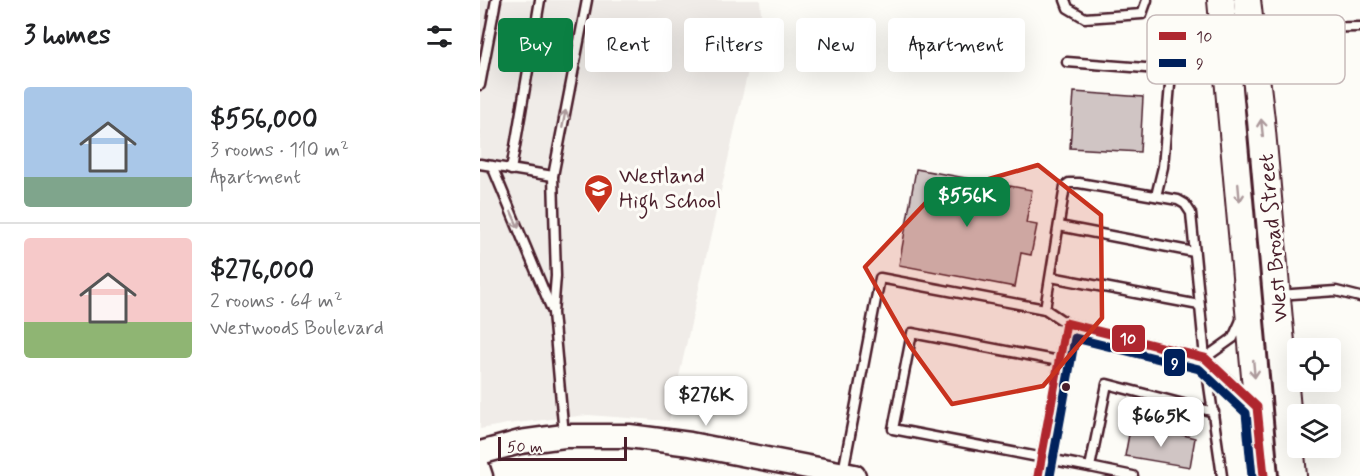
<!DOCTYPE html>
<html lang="en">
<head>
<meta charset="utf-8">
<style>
  body { margin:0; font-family:Mynerve,sans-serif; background:#f2f2f2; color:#202124; height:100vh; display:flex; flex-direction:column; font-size:22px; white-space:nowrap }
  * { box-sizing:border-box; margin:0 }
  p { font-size:20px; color:#757577 }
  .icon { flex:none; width:33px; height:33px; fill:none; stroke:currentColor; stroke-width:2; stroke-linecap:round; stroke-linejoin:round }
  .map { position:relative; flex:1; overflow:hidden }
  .panel { display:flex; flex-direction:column; background:#fff; width:480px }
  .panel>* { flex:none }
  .top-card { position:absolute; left:18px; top:18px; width:570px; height:54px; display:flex; gap:12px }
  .controls { position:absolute; left:807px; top:338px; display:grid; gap:12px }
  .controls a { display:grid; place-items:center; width:54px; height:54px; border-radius:6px; background:#fff; box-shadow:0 6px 24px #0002; font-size:30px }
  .scale { position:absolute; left:18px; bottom:15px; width:129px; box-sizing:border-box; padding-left:6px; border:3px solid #4a1f2b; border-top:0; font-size:16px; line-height:21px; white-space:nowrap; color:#4a1f2b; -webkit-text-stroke:4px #fdfcf7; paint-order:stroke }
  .price { position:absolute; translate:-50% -51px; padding:0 14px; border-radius:12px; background:#fff; color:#222; font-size:20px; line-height:39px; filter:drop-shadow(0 2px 3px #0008) }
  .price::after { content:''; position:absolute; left:50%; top:36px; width:18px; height:14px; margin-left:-9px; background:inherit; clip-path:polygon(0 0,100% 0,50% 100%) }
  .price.current { background:#0b8043; color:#fff }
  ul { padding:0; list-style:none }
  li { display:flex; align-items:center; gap:18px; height:150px; padding:0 24px }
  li+li { border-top:2px solid #e0e0e0 }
  li span { display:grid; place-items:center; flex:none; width:168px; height:120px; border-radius:6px; color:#555 }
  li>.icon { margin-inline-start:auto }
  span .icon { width:72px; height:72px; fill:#fffc; stroke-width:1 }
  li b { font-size:26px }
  h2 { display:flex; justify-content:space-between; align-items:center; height:72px; padding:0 24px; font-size:26px }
  .pill { padding:0 21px; border-radius:6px; background:#fff; box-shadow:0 6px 24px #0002; font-size:21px; line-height:54px }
  .pill.current { background:#0b8043; color:#fff }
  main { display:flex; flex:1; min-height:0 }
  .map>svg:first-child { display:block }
</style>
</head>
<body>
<main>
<section class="panel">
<h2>3 homes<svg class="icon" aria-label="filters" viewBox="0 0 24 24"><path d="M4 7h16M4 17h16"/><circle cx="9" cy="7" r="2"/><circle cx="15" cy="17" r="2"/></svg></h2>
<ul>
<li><span style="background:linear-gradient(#a9c7e8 75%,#7fa58c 0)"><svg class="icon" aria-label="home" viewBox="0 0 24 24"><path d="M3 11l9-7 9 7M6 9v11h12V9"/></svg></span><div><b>$556,000</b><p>3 rooms · 110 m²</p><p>Apartment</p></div></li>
<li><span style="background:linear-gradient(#f6c9c9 70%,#8fb573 0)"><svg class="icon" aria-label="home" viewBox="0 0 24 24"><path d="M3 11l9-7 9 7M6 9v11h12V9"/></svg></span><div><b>$276,000</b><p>2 rooms · 64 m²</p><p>Westwoods Boulevard</p></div></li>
</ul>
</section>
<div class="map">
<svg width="880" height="476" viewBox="0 0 880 476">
  <rect width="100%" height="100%" fill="#fdfcf7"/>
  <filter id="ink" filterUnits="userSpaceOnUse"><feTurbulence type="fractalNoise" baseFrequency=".0167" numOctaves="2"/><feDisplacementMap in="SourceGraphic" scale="12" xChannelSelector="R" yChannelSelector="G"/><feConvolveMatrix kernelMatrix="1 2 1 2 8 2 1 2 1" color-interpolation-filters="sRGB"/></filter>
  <g filter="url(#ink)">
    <!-- built -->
    <polygon fill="#f0ece8" points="0,0 280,0 281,13 189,421 108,415 27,424 0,429"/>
    <!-- building -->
    <g fill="#d0c5c4" stroke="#4a1f2b" stroke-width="1.5">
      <polygon points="594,92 663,97 660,152 590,148"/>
      <polygon points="436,169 552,190 546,223 557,225 551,255 541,253 535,287 419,265"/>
      <polygon points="650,429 687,436 688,431 715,438 710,467 645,456"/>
    </g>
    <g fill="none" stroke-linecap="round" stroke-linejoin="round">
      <defs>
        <g id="lane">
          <polyline points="585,0 588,8 605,18 662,14 667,0"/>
          <polyline points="776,46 819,28 880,27"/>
          <polyline points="587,62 678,69 692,61 743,52"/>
          <polyline points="0,85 16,0"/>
          <polyline points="0,164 73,176"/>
          <polyline points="12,166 72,310"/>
          <polyline points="31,170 60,0"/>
          <polyline points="676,196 683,167 692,61"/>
          <polyline points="579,226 714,252"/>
          <polyline points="571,277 719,305"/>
          <polyline points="798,295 856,291 880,297"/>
          <polyline points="565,309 585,186 589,183 599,183 698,200 705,204 711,213 725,358 742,476"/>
          <polyline points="725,358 753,338 762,318"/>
          <polyline points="579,361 432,333 413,429 610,467"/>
          <polyline points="84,435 73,313 76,276 73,176 107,0"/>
          <polyline points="363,472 400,278 565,309 586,323 725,358 772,402"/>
          <polyline points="558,476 586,323"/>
          <polyline points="653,476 610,467 627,384 734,412"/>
        </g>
        <polyline id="street" points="0,464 4,476"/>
        <polyline id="secondary" points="0,453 40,442 84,436 149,436 210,444 374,476"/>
        <g id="primary">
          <polyline points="741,0 784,476"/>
          <polyline points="767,0 781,120 813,476"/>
        </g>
      </defs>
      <!-- lane casing -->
      <use href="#lane" stroke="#4a1f2b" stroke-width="13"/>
      <!-- street casing -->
      <use href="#street" stroke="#4a1f2b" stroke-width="21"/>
      <!-- secondary casing -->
      <use href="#secondary" stroke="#4a1f2b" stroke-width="27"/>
      <!-- primary casing -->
      <use href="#primary" stroke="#4a1f2b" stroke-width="30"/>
      <!-- lane -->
      <use href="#lane" stroke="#fdfcf7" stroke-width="8"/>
      <!-- street -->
      <use href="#street" stroke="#fdfcf7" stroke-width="16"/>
      <!-- secondary -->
      <use href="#secondary" stroke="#fdfcf7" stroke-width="22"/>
      <!-- primary -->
      <use href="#primary" stroke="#fdfcf7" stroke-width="26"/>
      <defs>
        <polyline id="bus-1" points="558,476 586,323 725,358 777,407 784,476"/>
        <polyline id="bus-2" points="570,476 595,338 719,369 766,413 772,476"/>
      </defs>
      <!-- bus-1 casing -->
      <use href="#bus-1" stroke="#fdfcf7" stroke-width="14"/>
      <!-- bus-2 casing -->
      <use href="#bus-2" stroke="#fdfcf7" stroke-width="14"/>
      <!-- bus-1 -->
      <use href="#bus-1" stroke="#af272f" stroke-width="9"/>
      <!-- bus-2 -->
      <use href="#bus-2" stroke="#00205b" stroke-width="9"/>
    </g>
    <!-- one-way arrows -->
    <defs><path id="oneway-shaft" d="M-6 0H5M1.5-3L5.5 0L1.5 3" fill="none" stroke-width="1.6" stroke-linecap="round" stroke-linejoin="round" transform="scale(1.5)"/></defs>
    <g stroke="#ac999b">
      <use href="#oneway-shaft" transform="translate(84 119) rotate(-79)"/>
      <use href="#oneway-shaft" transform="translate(782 128) rotate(-96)"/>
      <use href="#oneway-shaft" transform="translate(759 193) rotate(85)"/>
      <use href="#oneway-shaft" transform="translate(35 220) rotate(66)"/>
      <use href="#oneway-shaft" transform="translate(774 369) rotate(85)"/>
    </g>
  </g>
  <!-- marked area -->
  <path fill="#c8321e" fill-opacity="0.2" stroke="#c8321e" stroke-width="4.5" stroke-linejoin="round" d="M558 165 621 215 622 318 563 386 472 404 430 346 385 267 453 195Z"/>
  <!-- icons -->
  <defs>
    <symbol id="school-pin" viewBox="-11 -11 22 30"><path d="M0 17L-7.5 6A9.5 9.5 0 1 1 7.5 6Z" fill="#c8321e" stroke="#fdfcf7"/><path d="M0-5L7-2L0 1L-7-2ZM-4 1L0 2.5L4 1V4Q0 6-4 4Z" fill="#fff"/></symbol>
  </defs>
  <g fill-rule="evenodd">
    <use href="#school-pin" x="102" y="172" width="33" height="45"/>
  </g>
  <!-- markers -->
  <circle fill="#4a1f2b" stroke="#fdfcf7" stroke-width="2" cx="586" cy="387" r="5"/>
  <g text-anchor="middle" stroke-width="6" stroke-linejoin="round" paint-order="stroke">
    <!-- poi labels -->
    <g font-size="22" fill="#4a1f2b" stroke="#fdfcf7" text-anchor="start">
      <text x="139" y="183">Westland<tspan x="139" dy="25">High School</tspan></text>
    </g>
    <!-- street labels -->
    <g font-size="22" fill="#4a1f2b" stroke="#fdfcf7">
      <text transform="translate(792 238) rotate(-95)" y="8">West Broad Street</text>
    </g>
  </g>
  <!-- legend -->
  <rect x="667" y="15" width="198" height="69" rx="9" fill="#fdfcf7" stroke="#c7baba" stroke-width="1.5"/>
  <rect x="679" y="32" width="27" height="8" fill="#af272f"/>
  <rect x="679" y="59" width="27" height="8" fill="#00205b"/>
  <g font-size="16" fill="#4a1f2b">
    <text x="716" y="42">10</text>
    <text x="716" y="69">9</text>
  </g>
  <g stroke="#fdfcf7" stroke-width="2">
    <rect x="631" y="324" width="35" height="29" rx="6" fill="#af272f"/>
    <rect x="683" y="348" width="23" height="29" rx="6" fill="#00205b"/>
  </g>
  <g font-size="16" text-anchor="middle" font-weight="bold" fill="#fff">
    <text x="648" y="344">10</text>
    <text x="695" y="369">9</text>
  </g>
</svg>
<div class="controls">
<a><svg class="icon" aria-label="locate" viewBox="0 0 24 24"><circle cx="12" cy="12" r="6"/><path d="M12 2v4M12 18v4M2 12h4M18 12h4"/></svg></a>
<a><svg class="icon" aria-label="layers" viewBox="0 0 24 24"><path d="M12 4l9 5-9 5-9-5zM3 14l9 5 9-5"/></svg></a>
</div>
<div class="scale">50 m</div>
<b class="price current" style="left:487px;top:228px">$556K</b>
<b class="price" style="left:226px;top:427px">$276K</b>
<b class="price" style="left:681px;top:448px">$665K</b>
<div class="top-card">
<a class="pill current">Buy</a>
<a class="pill">Rent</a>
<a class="pill">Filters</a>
<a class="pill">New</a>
<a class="pill">Apartment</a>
</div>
</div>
</main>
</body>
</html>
